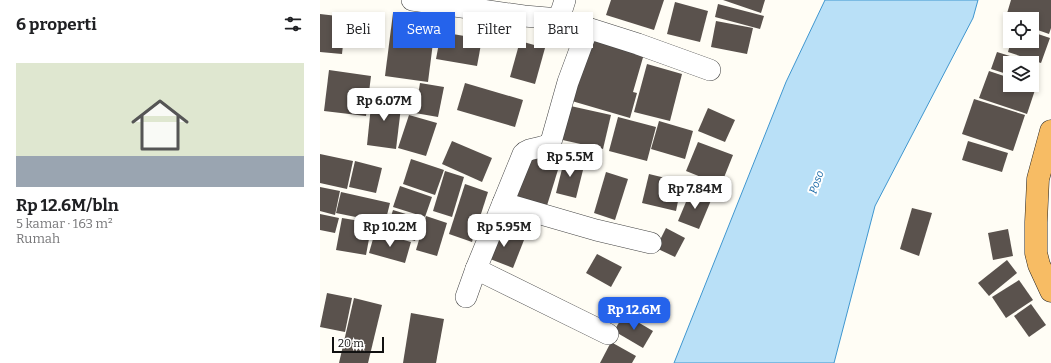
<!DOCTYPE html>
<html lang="id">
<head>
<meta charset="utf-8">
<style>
  body { margin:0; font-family:Bitter,serif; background:#f6f6f6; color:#202124; height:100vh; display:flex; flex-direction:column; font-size:15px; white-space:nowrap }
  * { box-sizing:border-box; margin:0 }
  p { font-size:13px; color:#757577 }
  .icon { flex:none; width:22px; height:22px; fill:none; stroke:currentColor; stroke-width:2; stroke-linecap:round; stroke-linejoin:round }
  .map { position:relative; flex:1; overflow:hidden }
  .panel { display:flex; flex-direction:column; background:#fff; width:320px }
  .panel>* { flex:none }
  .banner { position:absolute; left:12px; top:12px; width:380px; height:36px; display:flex; gap:8px }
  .fabs { position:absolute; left:683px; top:12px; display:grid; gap:8px }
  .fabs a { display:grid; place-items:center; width:36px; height:36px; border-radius:0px; background:#fff; box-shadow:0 2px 6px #0003; font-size:20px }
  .scale { position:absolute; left:12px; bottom:10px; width:52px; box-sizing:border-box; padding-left:4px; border:2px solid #111; border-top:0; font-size:11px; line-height:14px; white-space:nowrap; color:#111; -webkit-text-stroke:3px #fff; paint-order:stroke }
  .price { position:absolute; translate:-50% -34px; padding:0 9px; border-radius:8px; background:#fff; color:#222; font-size:13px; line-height:26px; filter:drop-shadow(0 1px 2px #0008) }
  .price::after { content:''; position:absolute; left:50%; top:24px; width:12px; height:9px; margin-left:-6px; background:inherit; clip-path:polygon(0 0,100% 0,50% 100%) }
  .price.on { background:#2563eb; color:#fff }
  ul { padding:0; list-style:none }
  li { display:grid; align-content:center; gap:8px; height:212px; padding:0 16px }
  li+li { border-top:1px solid #e0e0e0 }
  li span { display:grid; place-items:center; height:124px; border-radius:0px; color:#555 }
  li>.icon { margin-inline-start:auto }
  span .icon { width:72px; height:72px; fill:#fffc; stroke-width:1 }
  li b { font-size:17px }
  h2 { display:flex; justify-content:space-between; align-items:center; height:48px; padding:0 16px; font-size:17px }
  .tag { padding:0 14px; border-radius:0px; background:#fff; box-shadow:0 2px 6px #0003; font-size:14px; line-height:36px }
  .tag.on { background:#2563eb; color:#fff }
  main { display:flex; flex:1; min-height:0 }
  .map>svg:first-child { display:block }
</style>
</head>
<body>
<main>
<section class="panel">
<h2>6 properti<svg class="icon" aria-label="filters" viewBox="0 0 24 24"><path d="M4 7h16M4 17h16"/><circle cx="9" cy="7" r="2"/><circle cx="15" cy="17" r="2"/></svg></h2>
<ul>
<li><span style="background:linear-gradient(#dfe7d0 75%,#9aa5b1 0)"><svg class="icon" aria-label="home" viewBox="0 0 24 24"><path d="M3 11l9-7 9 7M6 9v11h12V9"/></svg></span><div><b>Rp 12.6M/bln</b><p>5 kamar · 163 m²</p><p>Rumah</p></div></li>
</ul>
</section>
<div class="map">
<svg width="731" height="363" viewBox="0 0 731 363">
  <rect width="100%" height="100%" fill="#fffdf5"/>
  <!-- water -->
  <polygon fill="#b9e0f7" stroke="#3f96cf" points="505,0 658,0 653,18 555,206 514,363 354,363 466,82"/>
  <!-- building -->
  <g fill="#5a524d">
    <polygon points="291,0 344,0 334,30 286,15"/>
    <polygon points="403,0 445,0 441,13"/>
    <polygon points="691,0 731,0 731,28 729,34 712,28 712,19 690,19 690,21 685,20"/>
    <polygon points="355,2 388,11 380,42 347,34"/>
    <polygon points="398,4 444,16 440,29 395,17"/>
    <polygon points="73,13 116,19 108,82 65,76"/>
    <polygon points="0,14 26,17 22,54 0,52"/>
    <polygon points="396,21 433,28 427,54 391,47"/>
    <polygon points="267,31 326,47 313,92 317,93 310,118 245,99"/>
    <polygon points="121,32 162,39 157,66 116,59"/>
    <polygon points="712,32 730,38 721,63 688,52 691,41 712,41"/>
    <polygon points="200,41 225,48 215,84 190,77"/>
    <polygon points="677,52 712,63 690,63 690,75 671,69"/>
    <polygon points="327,64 362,74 350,121 314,112"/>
    <polygon points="9,70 51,76 46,116 4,111"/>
    <polygon points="669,71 690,78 690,85 710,85 716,87 707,114 659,98"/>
    <polygon points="100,83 124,87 118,117 95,113"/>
    <polygon points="145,83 203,100 195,127 137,110"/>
    <polygon points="52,96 82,99 76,149 47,145"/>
    <polygon points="654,99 705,115 693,151 642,134"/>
    <polygon points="246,105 291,115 283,149 238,139"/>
    <polygon points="388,108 415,120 405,142 378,131"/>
    <polygon points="89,115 117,123 106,156 78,148"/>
    <polygon points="298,117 336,127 327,161 289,151"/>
    <polygon points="339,121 373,131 365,159 331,149"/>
    <polygon points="132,141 172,158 162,182 122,164"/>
    <polygon points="648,141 688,153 682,172 642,160"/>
    <polygon points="378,142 413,155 401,185 366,171"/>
    <polygon points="210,151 241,160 225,212 194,202"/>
    <polygon points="0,154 33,161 27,189 0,183"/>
    <polygon points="245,157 265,162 256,198 236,193"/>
    <polygon points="91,159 124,170 115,195 83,184"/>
    <polygon points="35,161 62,168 56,193 29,187"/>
    <polygon points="125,171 144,177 132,217 113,211"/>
    <polygon points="286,172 308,179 295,220 274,213"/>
    <polygon points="329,174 362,182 356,211 322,203"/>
    <polygon points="145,184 168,192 152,242 129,234"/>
    <polygon points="80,186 112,197 105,217 73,207"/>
    <polygon points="0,187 20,191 15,215 0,211"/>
    <polygon points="371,190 392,198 379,229 358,221"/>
    <polygon points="21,192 70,203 65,223 16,213"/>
    <polygon points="592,208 612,213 599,256 580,249"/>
    <polygon points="73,210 102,219 95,241 66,232"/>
    <polygon points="0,214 19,218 15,233 0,230"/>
    <polygon points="106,216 127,223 117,256 96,250"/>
    <polygon points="22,218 52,223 46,255 16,250"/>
    <polygon points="346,228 365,238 355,257 336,248"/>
    <polygon points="176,229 204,240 193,268 165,257"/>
    <polygon points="688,229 693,256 673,260 668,233"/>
    <polygon points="55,232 91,242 85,263 49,253"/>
    <polygon points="277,254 302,267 291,287 266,273"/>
    <polygon points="687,260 697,273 669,296 658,283"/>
    <polygon points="699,280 713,300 686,318 672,297"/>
    <polygon points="7,293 32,298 25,332 0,327"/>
    <polygon points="34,298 62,305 48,363 19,363"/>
    <polygon points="711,304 726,325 709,337 694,316"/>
    <polygon points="91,313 124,319 116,363 83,363"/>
    <polygon points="304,314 333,331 323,348 294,331"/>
    <polygon points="291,342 316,356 312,363 280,363"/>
  </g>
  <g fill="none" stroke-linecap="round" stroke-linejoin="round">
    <defs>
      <g id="minor">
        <polyline points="92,0 204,16 239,19 245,0"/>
        <polyline points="255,24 318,44 390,70"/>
        <polyline points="183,203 276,230 331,243"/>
        <polyline points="156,269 288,334"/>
        <path d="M146 297 156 269 203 154C210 146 224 150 231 142L248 82 268 28"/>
      </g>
      <polyline id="trunk" points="731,131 718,179 716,222 716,253 719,265 731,291"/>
    </defs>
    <!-- minor casing -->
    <use href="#minor" stroke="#444" stroke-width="22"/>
    <!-- trunk casing -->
    <use href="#trunk" stroke="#222" stroke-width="23"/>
    <!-- minor -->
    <use href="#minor" stroke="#fff" stroke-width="21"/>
    <!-- trunk -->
    <use href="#trunk" stroke="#f7bc64" stroke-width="22"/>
  </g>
  <g text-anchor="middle" stroke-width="4" stroke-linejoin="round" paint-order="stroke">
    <!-- water labels -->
    <g font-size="11" font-style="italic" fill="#1768a6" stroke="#fff">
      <text transform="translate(496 182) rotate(-71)" y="4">Poso</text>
    </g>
  </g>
</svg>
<div class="fabs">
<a><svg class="icon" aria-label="locate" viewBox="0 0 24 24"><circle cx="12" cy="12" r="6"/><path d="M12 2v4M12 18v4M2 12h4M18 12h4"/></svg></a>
<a><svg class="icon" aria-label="layers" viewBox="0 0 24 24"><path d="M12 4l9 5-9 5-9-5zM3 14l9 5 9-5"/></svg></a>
</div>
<div class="scale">20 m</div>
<b class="price" style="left:64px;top:122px">Rp 6.07M</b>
<b class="price" style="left:250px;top:178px">Rp 5.5M</b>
<b class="price" style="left:375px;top:210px">Rp 7.84M</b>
<b class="price" style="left:70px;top:248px">Rp 10.2M</b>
<b class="price" style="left:184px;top:248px">Rp 5.95M</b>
<b class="price on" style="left:314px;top:331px">Rp 12.6M</b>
<div class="banner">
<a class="tag">Beli</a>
<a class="tag on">Sewa</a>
<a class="tag">Filter</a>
<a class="tag">Baru</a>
</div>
</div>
</main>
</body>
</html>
